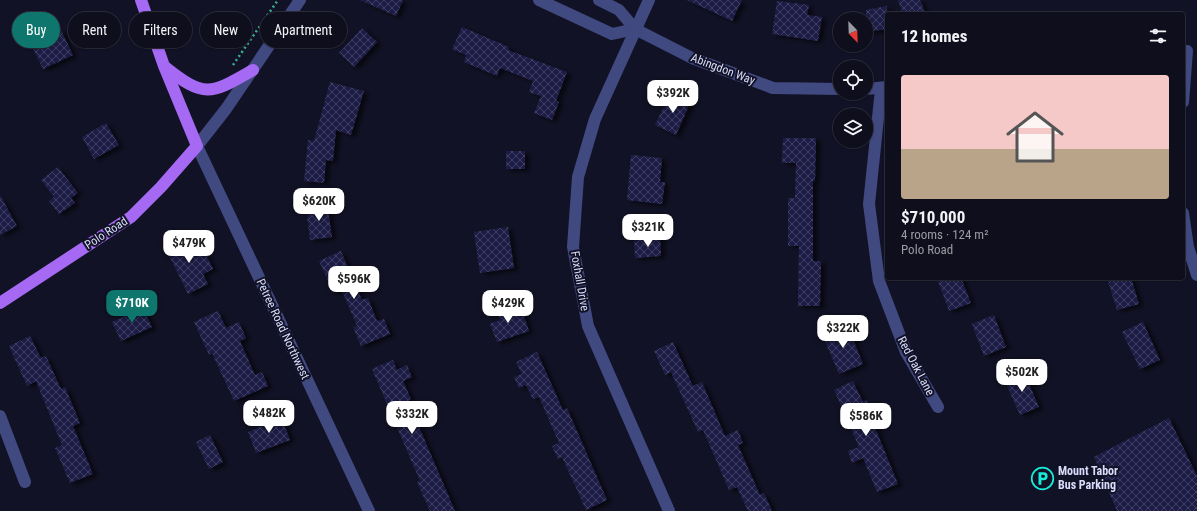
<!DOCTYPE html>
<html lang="en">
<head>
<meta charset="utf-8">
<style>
  body { margin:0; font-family:"Roboto Condensed",sans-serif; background:#171725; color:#f1f3f6; height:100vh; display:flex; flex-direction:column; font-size:15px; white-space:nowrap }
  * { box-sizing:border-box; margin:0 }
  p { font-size:13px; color:#9b9ca3 }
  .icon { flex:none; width:22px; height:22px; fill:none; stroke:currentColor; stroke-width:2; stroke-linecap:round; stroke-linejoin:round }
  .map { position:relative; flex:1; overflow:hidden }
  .details { position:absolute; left:885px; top:12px; width:300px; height:268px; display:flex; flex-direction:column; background:#0e0e1c; border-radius:4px; box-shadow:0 1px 3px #0004,0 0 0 1px #2e2e3b }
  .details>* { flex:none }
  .top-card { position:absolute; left:12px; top:12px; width:380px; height:36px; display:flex; gap:8px }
  .needle { width:26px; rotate:157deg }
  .buttons { position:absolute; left:833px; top:12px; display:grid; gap:8px }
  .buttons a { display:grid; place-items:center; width:40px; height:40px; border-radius:50%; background:#0e0e1c; box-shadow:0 1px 3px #0004,0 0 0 1px #2e2e3b; font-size:20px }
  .price { position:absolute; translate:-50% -34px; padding:0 9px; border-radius:8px; background:#fff; color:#222; font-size:13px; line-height:26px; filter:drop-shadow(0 1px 2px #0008) }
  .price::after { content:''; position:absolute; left:50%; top:24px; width:12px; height:9px; margin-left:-6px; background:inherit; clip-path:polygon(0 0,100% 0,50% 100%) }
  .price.active { background:#0f766e; color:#fff }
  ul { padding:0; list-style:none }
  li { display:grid; align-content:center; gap:8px; height:212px; padding:0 16px }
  li span { display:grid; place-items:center; height:124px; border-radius:4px; color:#555 }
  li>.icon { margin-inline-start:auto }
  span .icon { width:72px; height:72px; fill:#fffc; stroke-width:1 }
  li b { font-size:17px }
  h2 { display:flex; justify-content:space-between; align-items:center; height:48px; padding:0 16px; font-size:17px }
  .chip { padding:0 14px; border-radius:18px; background:#0e0e1c; box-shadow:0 1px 3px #0004,0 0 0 1px #2e2e3b; font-size:14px; line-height:36px }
  .chip.active { background:#0f766e; color:#fff }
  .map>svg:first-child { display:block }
</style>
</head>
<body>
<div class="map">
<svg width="1197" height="511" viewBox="0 0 1197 511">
  <defs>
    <pattern id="building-cross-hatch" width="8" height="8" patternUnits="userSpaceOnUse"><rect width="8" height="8" fill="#1f1f46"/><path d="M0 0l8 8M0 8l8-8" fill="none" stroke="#3f3f62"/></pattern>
    <filter id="shadow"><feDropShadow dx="4.5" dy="2.5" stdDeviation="2" flood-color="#0009"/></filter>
  </defs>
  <rect width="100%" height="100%" fill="#121226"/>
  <!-- building -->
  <g fill="url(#building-cross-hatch)" filter="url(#shadow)">
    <polygon points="360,0 403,0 396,16"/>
    <polygon points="687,0 742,0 732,21"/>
    <polygon points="898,0 920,0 926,14 903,14"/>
    <polygon points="777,1 809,5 807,15 822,17 818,41 772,34"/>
    <polygon points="887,6 887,29 866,32 866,10"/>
    <polygon points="462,27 509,47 508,50 567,72 556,101 559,102 552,120 534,113 541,96 529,92 533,81 500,68 497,76 464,62 466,55 452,49"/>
    <polygon points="362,28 377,42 354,67 339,53"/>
    <polygon points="61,30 73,55 43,69 31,44"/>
    <polygon points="330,82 364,91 351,135 336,130 333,161 326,160 324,183 304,181 308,140 314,141"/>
    <polygon points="670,94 690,103 676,135 655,125"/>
    <polygon points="106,123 119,145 94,159 82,137"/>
    <polygon points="783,138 816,138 815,181 813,181 813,261 821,261 820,306 798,306 799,246 788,246 788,198 795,198 796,163 782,163"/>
    <rect x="506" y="151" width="19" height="18"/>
    <polygon points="631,155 662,158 660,182 665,182 662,204 627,200"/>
    <polygon points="58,167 78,193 71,198 75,203 59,214 49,201 54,197 41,180"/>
    <polygon points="0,195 17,226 0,235"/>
    <polygon points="327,203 332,237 310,240 306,206"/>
    <polygon points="508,227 514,268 480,273 474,232"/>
    <polygon points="188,236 198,256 205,252 213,269 203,274 208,284 188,294 165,247"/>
    <polygon points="660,237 661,256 635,258 634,239"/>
    <polygon points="341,251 362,300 368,298 377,321 384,319 390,334 361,346 353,327 357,326 341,288 333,292 319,261"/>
    <polygon points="937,278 961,278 971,303 949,311"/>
    <polygon points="1107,278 1131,278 1139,304 1117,310"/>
    <polygon points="507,303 512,317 523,313 529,331 497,342 490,324 500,320 495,307"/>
    <polygon points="143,308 152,327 121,341 112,322"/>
    <polygon points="218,311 226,328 239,322 246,338 240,341 255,375 262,372 268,386 234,401 212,353 209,355 194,322"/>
    <polygon points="994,315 1006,347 984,356 972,324"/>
    <polygon points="1143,322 1160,360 1140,369 1122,332"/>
    <polygon points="847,324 863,364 839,374 822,334"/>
    <polygon points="30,336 41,358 46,356 61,389 65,387 80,423 73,426 93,474 70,483 55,448 62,445 36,381 27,386 9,346"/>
    <polygon points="673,342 693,386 702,382 725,436 738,430 743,443 738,445 760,495 764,493 772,511 748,511 737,487 729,490 703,430 698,432 671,372 665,375 654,351"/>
    <polygon points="537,352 563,410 567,408 607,500 586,510 562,457 558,459 552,446 559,443 539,397 533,399 526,385 519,388 514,377 522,374 516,362"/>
    <polygon points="393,360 397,370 407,365 412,377 403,381 411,399 408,401 455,511 430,511 417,482 420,481 372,369"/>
    <polygon points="1023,370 1039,407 1020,415 1004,379"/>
    <polygon points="853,381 863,402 867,400 875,419 872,420 898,484 877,492 863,458 852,463 848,451 859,447 834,390"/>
    <polygon points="280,414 290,440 256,453 248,432 265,425 263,421"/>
    <polygon points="1169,418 1197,476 1197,511 1117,511 1094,457"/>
    <polygon points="210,435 223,462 209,469 196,442"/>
  </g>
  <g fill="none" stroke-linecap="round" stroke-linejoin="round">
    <!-- path -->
    <polyline stroke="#3ab092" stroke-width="2.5" stroke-dasharray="2 3" stroke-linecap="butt" points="233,65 278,0"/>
    <!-- minor -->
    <g stroke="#404a81" stroke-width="12">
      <polyline points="300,0 226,109 197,146 369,511"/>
      <polyline points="539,0 612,34 635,29"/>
      <polyline points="599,0 619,10 635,29 692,58 773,88 840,89"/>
      <polyline points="649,0 595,119 578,177 573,247 588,326 669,511"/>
      <polyline points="866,89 887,87"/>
      <polyline points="881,89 869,204 879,281 906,352 938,407"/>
      <polyline points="1183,102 1187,51"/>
      <polyline points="1183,213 1188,247 1197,275"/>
      <polyline points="0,416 25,482"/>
    </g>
    <!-- major -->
    <g stroke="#a569f3" stroke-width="12">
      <path d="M165 67C205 99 211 94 253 70"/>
      <polyline points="0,303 131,217 161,187 197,146 164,66 141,0"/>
    </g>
  </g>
  <!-- icons -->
  <defs>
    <symbol id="parking-ring" viewBox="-11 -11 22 22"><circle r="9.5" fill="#121226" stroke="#15edd9" stroke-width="1.5"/><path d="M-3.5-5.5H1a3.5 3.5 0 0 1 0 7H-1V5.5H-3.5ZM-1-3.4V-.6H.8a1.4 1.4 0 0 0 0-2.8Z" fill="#15edd9"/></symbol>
  </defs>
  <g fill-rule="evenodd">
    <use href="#parking-ring" x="1030" y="466" width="25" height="25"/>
  </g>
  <g text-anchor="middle" stroke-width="4" stroke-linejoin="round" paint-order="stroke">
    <!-- street labels -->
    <g font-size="12" fill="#dadcfc" stroke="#121226">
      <text transform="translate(723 69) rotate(21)" y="4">Abingdon Way</text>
      <text transform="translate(106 233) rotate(-33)" y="4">Polo Road</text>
      <text transform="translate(580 281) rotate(80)" y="4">Foxhall Drive</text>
      <text transform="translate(283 329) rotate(65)" y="4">Petree Road Northwest</text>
      <text transform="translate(916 366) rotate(62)" y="4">Red Oak Lane</text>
    </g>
    <!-- poi labels -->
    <g font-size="12" font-weight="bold" fill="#dadcfc" stroke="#121226" text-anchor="start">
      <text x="1058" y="475">Mount Tabor<tspan x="1058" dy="14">Bus Parking</tspan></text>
    </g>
  </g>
</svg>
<div class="buttons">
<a><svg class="needle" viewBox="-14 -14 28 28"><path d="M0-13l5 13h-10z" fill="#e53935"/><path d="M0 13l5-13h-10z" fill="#9b9ca3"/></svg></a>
<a><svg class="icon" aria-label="locate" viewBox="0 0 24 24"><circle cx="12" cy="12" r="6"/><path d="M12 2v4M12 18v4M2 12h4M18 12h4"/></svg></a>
<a><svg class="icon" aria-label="layers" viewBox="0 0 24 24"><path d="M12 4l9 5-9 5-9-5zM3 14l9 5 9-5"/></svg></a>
</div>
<b class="price" style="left:673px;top:114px">$392K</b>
<b class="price" style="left:319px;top:222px">$620K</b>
<b class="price" style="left:648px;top:248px">$321K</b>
<b class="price" style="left:189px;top:264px">$479K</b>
<b class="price" style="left:354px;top:300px">$596K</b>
<b class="price active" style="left:132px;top:324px">$710K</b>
<b class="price" style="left:508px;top:324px">$429K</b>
<b class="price" style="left:843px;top:349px">$322K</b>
<b class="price" style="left:1022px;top:393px">$502K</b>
<b class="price" style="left:269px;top:434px">$482K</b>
<b class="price" style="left:412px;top:435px">$332K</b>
<b class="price" style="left:866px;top:437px">$586K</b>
<div class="top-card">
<a class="chip active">Buy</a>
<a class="chip">Rent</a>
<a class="chip">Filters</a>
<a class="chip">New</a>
<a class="chip">Apartment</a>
</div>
<section class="details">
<h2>12 homes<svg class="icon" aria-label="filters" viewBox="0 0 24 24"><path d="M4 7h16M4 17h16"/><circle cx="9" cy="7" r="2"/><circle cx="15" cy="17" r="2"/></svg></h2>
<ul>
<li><span style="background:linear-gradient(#f6c9c9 60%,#b9a48a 0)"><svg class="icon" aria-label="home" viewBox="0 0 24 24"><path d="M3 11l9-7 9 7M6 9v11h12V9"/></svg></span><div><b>$710,000</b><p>4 rooms · 124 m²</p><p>Polo Road</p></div></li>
</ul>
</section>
</div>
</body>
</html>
